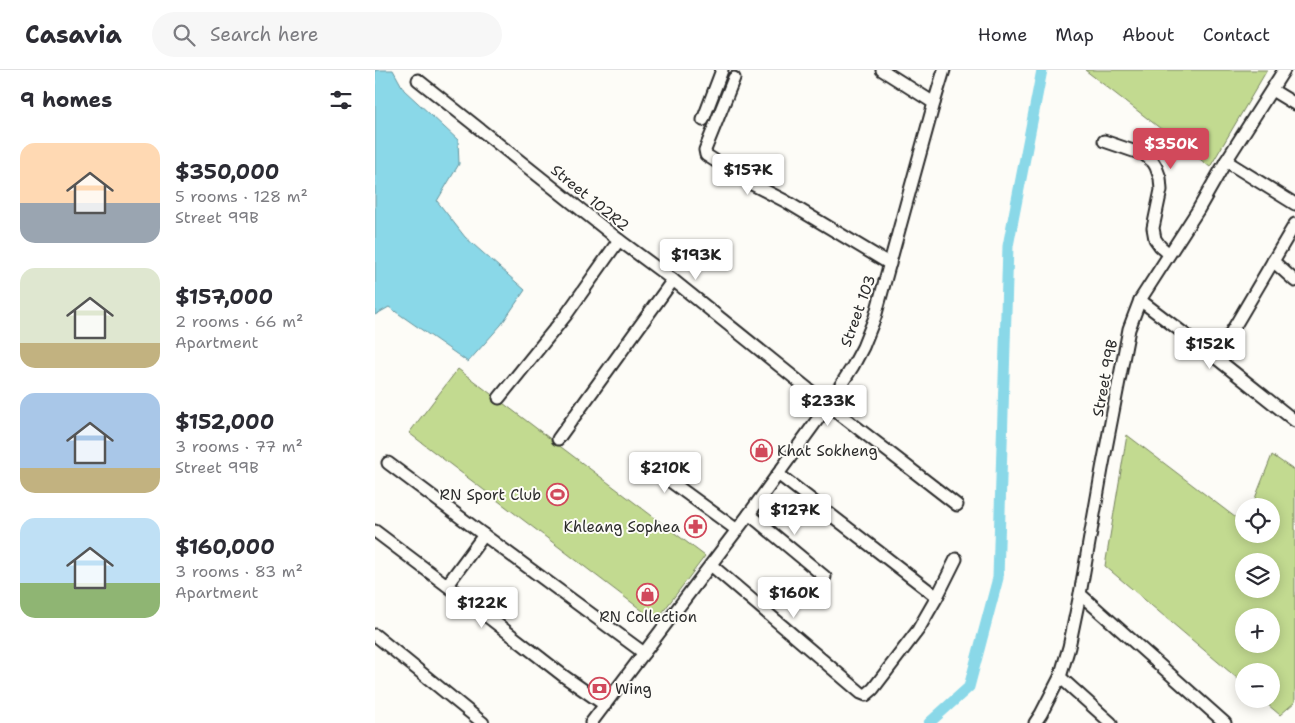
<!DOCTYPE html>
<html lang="en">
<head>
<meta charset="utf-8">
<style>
  body { margin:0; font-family:"Shantell Sans",sans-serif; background:#f7f7f7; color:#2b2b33; height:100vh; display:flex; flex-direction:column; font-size:19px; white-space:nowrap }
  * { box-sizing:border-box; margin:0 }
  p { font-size:16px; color:#7c7c81 }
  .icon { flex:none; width:28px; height:28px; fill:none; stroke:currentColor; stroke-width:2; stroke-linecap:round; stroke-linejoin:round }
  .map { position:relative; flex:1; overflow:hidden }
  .panel { display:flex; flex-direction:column; background:#fff; width:375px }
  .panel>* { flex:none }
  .controls { position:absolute; left:860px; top:428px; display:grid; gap:10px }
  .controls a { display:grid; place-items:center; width:45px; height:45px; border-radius:50%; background:#fff; box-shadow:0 2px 12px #0003; font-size:25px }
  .price { position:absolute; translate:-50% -42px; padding:0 11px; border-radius:5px; background:#fff; color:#222; font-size:16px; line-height:32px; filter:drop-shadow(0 1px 2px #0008) }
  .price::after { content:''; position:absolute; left:50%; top:30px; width:15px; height:11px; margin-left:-8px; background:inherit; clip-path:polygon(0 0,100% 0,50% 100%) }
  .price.active { background:#d1495b; color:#fff }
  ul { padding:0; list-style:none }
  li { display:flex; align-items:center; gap:15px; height:125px; padding:0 20px }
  li span { display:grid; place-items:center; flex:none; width:140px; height:100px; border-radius:15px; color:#555 }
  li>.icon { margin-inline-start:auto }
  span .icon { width:60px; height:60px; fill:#fffc; stroke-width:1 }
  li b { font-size:21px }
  h2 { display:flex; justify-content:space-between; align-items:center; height:60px; padding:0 20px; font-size:21px }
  header { display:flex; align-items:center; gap:30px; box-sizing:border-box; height:70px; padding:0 25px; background:#fff; border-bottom:1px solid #e1e1e2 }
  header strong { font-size:24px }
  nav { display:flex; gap:28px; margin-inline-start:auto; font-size:18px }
  .search { width:350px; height:45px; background:#f7f7f7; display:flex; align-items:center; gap:12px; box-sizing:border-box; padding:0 18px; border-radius:28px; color:#7c7c81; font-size:19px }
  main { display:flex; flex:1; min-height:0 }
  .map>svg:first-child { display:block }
</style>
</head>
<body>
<header>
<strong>Casavia</strong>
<div class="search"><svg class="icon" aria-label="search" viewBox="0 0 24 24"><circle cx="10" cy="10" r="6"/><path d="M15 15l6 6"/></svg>Search here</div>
<nav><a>Home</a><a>Map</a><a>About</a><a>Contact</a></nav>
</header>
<main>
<section class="panel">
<h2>9 homes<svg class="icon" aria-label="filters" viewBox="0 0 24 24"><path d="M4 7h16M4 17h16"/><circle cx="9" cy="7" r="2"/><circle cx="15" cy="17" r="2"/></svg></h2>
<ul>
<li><span style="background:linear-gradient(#ffd9b3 60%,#9aa5b1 0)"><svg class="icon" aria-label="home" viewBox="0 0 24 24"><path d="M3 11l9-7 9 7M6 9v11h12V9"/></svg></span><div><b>$350,000</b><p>5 rooms · 128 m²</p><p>Street 99B</p></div></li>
<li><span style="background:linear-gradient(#dfe7d0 75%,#c2b280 0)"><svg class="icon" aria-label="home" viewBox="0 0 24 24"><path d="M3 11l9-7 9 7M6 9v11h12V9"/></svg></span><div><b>$157,000</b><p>2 rooms · 66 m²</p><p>Apartment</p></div></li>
<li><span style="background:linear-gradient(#a9c7e8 75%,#c2b280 0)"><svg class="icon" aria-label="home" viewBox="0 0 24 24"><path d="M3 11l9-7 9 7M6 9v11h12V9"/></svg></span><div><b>$152,000</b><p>3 rooms · 77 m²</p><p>Street 99B</p></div></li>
<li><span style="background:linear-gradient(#bfe0f5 65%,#8fb573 0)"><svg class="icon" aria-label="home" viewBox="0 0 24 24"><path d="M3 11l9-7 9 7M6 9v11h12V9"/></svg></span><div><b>$160,000</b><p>3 rooms · 83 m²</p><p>Apartment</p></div></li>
</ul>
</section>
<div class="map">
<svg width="920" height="653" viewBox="0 0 920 653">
  <rect width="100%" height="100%" fill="#fdfcf7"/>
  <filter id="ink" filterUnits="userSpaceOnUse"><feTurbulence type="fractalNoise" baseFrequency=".02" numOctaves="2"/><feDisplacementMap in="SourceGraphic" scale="10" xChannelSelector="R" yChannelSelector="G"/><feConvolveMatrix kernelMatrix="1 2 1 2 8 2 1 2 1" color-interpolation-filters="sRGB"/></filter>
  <g filter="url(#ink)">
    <!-- green -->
    <g fill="#c2da90" stroke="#76825e" fill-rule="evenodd">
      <polygon points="710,0 892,0 835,97"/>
      <polygon points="83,299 330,486 281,551 34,363"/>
      <path d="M752 365 869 454V464H896V436H877L897 385 920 401V632L905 645 886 629H896V601H869V614L730 496ZM869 491H896V519H869ZM896 546V574H869V546Z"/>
    </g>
    <!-- water -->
    <polygon fill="#8ad8e8" stroke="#64939c" points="0,0 18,0 29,20 83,70 84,94 62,131 90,167 150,220 126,255 93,292 14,237 0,245"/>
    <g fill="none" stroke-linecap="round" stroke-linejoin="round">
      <!-- canal -->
      <polyline stroke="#8ad8e8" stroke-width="11" points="554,653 594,617 623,508 633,176 667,0"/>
      <defs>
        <g id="minor">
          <polyline points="507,0 559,33"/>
          <polyline points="359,8 330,80 331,85 377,114 410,131 515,194"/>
          <polyline points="43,10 244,170 298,210 453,335 582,435"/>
          <polyline points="897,20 920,34"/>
          <polyline points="328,50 347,0"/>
          <polyline points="729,71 770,85 778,92 781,97 785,108 786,120 778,158 780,169 785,176 794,184"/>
          <polyline points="851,91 920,134"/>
          <polyline points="898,191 920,211"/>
          <polyline points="765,230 841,288 920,351"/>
          <polyline points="841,288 920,154"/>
          <polyline points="124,328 191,245 244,170"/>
          <polyline points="183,369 298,210"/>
          <polyline points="13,393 109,465 269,583"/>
          <polyline points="273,395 362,460"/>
          <polyline points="403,404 562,527"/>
          <polyline points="374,444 450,507"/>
          <polyline points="0,461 86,526 190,607 230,635"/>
          <polyline points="336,495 486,623 491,625 498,619 543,560 562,527 581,489"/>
          <polyline points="72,515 109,465"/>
          <polyline points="705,524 850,653"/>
          <polyline points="0,565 108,653"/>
          <polyline points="685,607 736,653"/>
          <polyline points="216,653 374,444 453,335 478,296 488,277 500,247 559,33 569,0"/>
          <polyline points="660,653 666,644 685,607 694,577 705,524 727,399 754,259 765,230 823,140 851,91 909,0"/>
        </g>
      </defs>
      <!-- minor casing -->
      <use href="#minor" stroke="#2b2b2b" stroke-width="15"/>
      <!-- minor -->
      <use href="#minor" stroke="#fdfcf7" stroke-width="11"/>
    </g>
  </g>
  <!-- icons -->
  <defs>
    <symbol id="shop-ring" viewBox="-11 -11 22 22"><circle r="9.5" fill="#fdfcf7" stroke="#d1495b" stroke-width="1.5"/><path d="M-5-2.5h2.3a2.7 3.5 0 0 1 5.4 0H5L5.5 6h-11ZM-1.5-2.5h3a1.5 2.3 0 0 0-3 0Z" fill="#d1495b"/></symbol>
    <symbol id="stadium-ring" viewBox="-11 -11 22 22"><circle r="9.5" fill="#fdfcf7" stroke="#d1495b" stroke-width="1.5"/><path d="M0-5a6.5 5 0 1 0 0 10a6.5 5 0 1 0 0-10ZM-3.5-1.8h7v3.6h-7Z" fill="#d1495b"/></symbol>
    <symbol id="pharmacy-ring" viewBox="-11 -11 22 22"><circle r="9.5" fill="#fdfcf7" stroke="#d1495b" stroke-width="1.5"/><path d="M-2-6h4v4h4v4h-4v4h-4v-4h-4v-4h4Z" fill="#d1495b"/></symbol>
    <symbol id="bank-ring" viewBox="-11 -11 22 22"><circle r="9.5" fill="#fdfcf7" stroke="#d1495b" stroke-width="1.5"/><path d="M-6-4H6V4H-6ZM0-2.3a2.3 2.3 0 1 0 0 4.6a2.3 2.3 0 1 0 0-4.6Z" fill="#d1495b"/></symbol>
  </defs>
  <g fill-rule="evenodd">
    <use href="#shop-ring" x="374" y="368" width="25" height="25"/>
    <use href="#stadium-ring" x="170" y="412" width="25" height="25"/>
    <use href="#pharmacy-ring" x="308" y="444" width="25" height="25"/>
    <use href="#shop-ring" x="260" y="512" width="25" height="25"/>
    <use href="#bank-ring" x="212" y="606" width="25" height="25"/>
  </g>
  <g text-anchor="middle" stroke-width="4" stroke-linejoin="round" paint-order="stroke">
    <!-- street labels -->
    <g font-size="15" fill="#2b2b2b" stroke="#fdfcf7">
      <text transform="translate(215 128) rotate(39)" y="5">Street 102R2</text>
      <text transform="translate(483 241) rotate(-70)" y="5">Street 103</text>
      <text transform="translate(730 308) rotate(-79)" y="5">Street 99B</text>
    </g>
    <!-- poi labels -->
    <g font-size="15" fill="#2b2b2b" stroke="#fdfcf7" text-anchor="start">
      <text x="402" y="386">Khat Sokheng</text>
      <text x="166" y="430" text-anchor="end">RN Sport Club</text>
      <text x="305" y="462" text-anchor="end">Khleang Sophea</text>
      <text x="273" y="552" text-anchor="middle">RN Collection</text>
      <text x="240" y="624">Wing</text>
    </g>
  </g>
</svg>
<div class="controls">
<a><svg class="icon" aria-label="locate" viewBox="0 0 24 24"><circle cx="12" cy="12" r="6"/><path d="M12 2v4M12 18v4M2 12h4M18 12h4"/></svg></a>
<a><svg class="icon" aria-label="layers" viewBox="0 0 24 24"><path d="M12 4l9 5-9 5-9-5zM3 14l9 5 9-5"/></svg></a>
<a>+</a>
<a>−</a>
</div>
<b class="price active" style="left:796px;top:100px">$350K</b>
<b class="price" style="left:373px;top:126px">$157K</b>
<b class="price" style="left:321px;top:211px">$193K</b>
<b class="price" style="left:835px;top:300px">$152K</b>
<b class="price" style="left:453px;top:357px">$233K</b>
<b class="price" style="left:290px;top:424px">$210K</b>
<b class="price" style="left:420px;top:466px">$127K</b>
<b class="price" style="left:419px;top:549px">$160K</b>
<b class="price" style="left:107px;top:559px">$122K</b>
</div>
</main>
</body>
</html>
